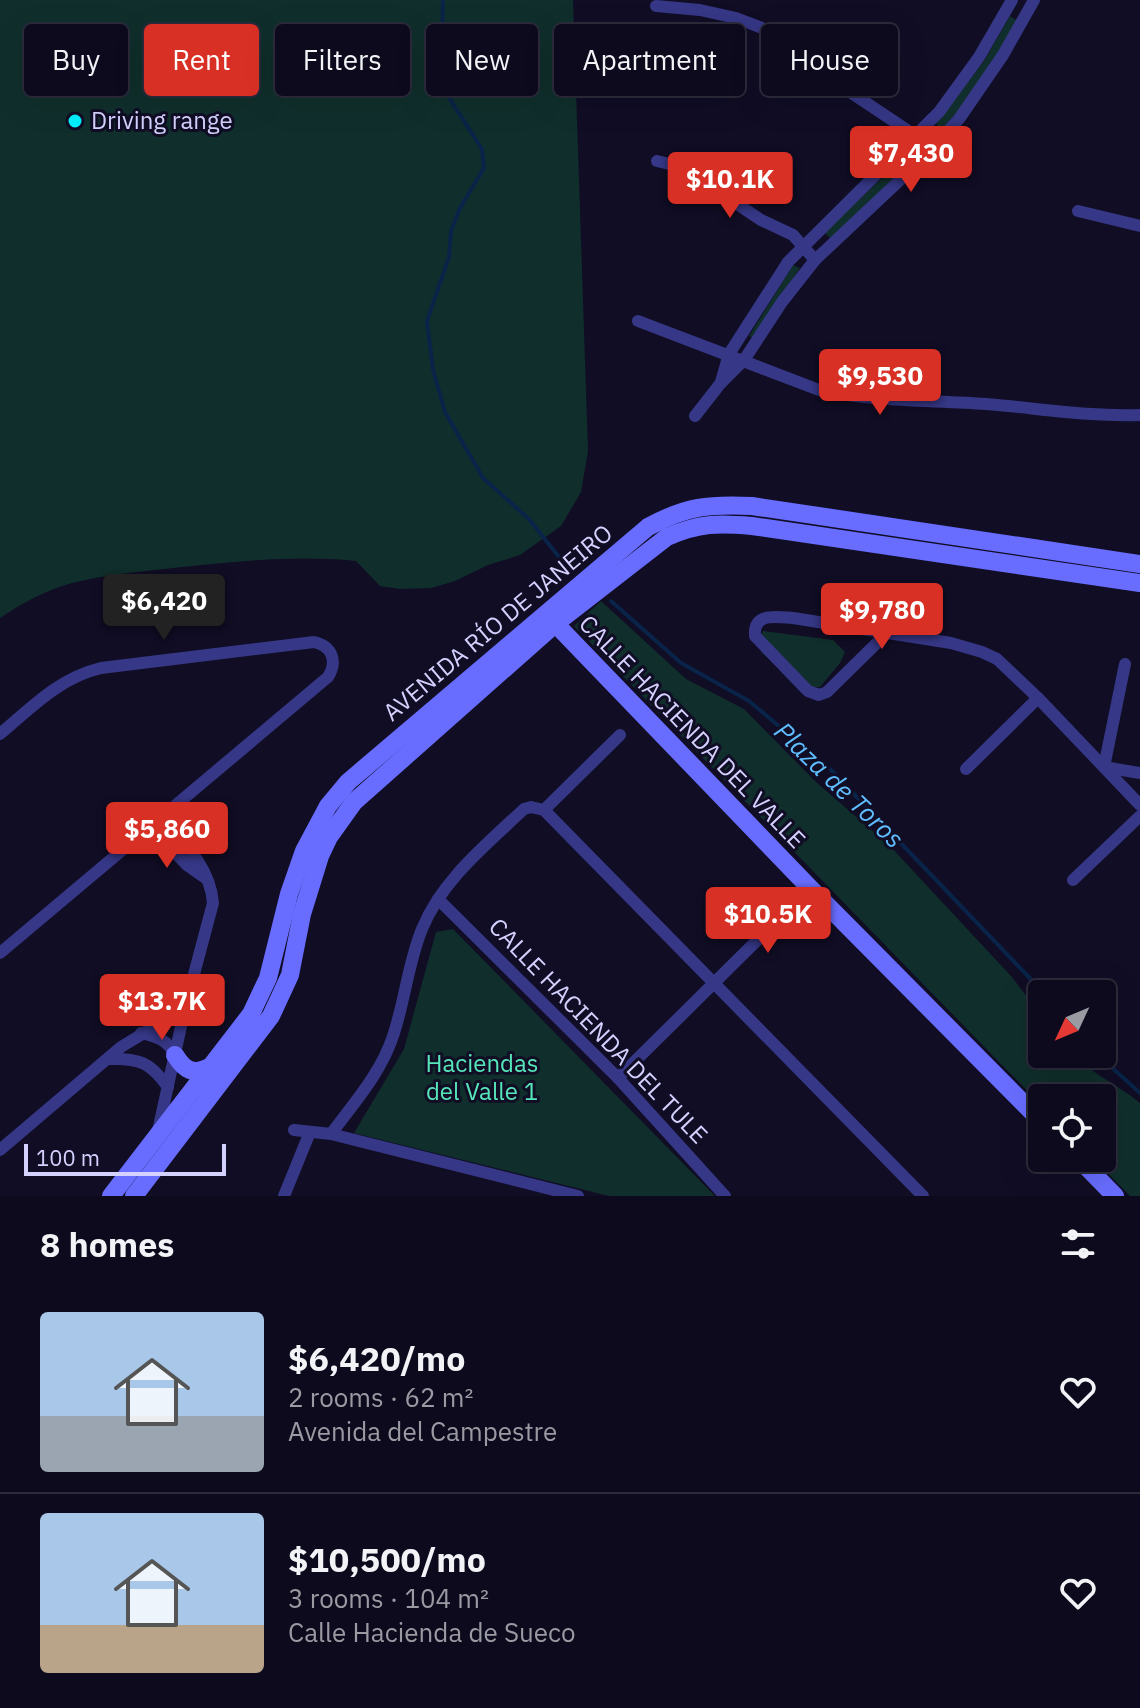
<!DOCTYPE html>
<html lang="en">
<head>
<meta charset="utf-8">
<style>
  body { margin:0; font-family:"IBM Plex Sans",sans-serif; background:#151325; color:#f1f3f6; height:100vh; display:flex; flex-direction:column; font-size:30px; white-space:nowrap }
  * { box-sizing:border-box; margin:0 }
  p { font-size:26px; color:#9a9aa3 }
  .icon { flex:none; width:44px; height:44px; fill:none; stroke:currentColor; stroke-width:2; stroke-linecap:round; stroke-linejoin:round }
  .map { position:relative; height:1196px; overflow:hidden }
  .side { display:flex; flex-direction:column; background:#0c0a1c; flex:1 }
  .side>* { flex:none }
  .top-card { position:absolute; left:24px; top:24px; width:1092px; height:72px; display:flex; gap:16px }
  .needle { width:52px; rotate:226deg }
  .buttons { position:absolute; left:1028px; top:980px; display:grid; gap:16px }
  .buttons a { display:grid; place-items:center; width:88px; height:88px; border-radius:8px; background:#0c0a1c; box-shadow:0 8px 32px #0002,0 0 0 2px #2c2b3b; font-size:40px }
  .scale { position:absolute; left:24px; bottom:20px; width:202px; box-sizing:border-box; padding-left:8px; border:4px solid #d4d1ff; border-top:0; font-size:22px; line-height:28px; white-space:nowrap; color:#d4d1ff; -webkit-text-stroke:6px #100d25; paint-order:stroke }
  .price { position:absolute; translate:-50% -68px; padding:0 18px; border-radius:8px; background:#d93025; color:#fff; font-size:26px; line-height:52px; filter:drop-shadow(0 2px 4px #0008) }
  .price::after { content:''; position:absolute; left:50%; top:48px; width:24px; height:18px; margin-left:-12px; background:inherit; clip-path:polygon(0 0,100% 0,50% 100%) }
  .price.active { background:#222; color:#fff }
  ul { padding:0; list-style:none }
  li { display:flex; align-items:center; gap:24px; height:200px; padding:0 40px }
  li+li { border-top:2px solid #2c2b3b }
  li span { display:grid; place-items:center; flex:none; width:224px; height:160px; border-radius:8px; color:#555 }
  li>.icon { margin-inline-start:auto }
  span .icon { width:96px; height:96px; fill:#fffc; stroke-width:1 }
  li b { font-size:34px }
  h2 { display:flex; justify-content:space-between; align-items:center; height:96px; padding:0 40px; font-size:34px }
  .chip { padding:0 28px; border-radius:8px; background:#0c0a1c; box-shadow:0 8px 32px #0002,0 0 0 2px #2c2b3b; font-size:28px; line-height:72px }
  .chip.active { background:#d93025; color:#fff }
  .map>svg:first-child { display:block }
</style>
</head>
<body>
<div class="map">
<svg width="1140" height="1196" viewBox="0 0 1140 1196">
  <rect width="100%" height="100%" fill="#100d25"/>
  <!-- green -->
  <g fill="#102f2c">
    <path d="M0 0H573L588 451 581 492 561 526 520 555 488 565 455 581 431 588 400 589 380 586 356 561C297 555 241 561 183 567 146 571 108 574 72 583 46 590 22 603 0 618Z"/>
    <polygon points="1010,16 1018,21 971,95 942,130 936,124 984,61"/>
    <polygon points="905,157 910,163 831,239 824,232"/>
    <polygon points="793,265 800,268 755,339 749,336"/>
    <path d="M601 601 686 679 744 709 817 783 889 845 1011 976 1042 1016V1054H1074C1091 1074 1119 1085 1140 1103V1196H1130L1093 1158H1102V1098H1042V1106L574 626Z"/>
    <polygon points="763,631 833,640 845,652 840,663 820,687 801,687 762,653 758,640"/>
    <polygon points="453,929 715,1196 609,1196 354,1133 404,1049 436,932"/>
  </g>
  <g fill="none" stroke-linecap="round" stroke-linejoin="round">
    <!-- stream -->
    <g stroke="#092448" stroke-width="4">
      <polyline points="443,0 441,78 451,101 482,149 484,168 460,208 451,231 449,257 427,321 433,370 445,412 483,478 529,519 570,571"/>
      <polyline points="611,601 681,663 749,701 831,770 1045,994"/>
      <polyline points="1097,1054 1140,1093"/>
    </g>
    <!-- street -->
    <g stroke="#363786" stroke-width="12">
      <polyline points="656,6 700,10 736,18 762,28 838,84 934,148"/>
      <polyline points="657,161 682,167 761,220 793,235 815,260"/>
      <polyline points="1078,211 1140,226"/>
      <path d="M638 321 819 390C874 402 930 400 986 404 1037 408 1089 417 1140 415"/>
      <polyline points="721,382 729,354 788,262 939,112 979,57 1012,0"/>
      <polyline points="695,416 720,384 744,360 782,302 815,260 916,165 959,119 1003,55 1034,0"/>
      <path d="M887 633 827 692 819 695 808 691 755 636C753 612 776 617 793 618L951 643 982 652 997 659 1038 698 1140 805"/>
      <path d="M0 734C32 707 59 678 101 668L314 642C332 646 338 661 328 677L0 953"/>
      <polyline points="1104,767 1125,664"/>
      <polyline points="1104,767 1140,773"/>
      <polyline points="966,769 1038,698"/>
      <polyline points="544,810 620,735"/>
      <polyline points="151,827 187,865 207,879"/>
      <polyline points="1073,880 1140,816"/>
      <polyline points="438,899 618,1078 725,1196"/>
      <path d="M141 1033C156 1036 168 1040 175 1055"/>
      <path d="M109 1059C139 1058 150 1062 168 1087"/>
      <polyline points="618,1078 810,888"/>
      <polyline points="294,1130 331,1134 578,1196"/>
      <path d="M158 1131 185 1008 213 903C210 867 185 844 162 818"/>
      <path d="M331 1134C354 1103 381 1073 393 1036 405 1001 408 963 422 929 442 880 486 845 524 809L531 807 544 810 923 1196"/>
      <polyline points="0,1150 121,1047 185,1008"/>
      <polyline points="284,1196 310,1132"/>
    </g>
    <!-- secondary -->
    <g stroke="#686dff" stroke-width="18">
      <polyline points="547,615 810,888 1042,1122"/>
      <path d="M175 1055C185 1071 193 1075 210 1067"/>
      <polyline points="1078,1158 1115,1196"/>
      <path d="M111 1196 251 1014 268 978 289 894 304 851 328 806 348 782 648 527C686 506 709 504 752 506L1140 564"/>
      <path d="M134 1196 271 1016 290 975 302 914 320 856 329 837 354 802 555 624 667 537C699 523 718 523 752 526L1140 583"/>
    </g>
  </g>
  <!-- markers -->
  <circle fill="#00f1fc" stroke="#100d25" stroke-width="3" cx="75" cy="121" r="8"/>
  <g text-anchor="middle" stroke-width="6" stroke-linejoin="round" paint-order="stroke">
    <!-- poi labels -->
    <g font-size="24" fill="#d4d1ff" stroke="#100d25" text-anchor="start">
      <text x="91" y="129">Driving range</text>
    </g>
    <!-- street labels -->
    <g font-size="24" fill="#d4d1ff" stroke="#100d25">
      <text transform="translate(498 623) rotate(-40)" y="8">AVENIDA RÍO DE JANEIRO</text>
      <text transform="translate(692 732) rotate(46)" y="8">CALLE HACIENDA DEL VALLE</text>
      <text transform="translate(598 1031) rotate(46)" y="8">CALLE HACIENDA DEL TULE</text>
    </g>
    <!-- park labels -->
    <g font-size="24" fill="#57e5ba" stroke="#100d25">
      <text x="482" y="1072">Haciendas<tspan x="482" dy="28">del Valle 1</tspan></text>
    </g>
    <!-- water labels -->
    <g font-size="26" font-style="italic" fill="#5fbeff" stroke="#100d25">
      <text transform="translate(839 785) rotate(44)" y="9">Plaza de Toros</text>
    </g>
  </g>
</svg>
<div class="buttons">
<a><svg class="needle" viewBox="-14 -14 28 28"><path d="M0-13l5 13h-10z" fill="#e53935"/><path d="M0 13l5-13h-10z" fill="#9a9aa3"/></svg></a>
<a><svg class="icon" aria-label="locate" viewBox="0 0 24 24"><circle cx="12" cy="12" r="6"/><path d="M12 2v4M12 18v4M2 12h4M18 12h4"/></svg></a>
</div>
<div class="scale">100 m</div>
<b class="price" style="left:911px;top:194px">$7,430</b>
<b class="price" style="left:730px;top:220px">$10.1K</b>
<b class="price" style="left:880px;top:417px">$9,530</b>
<b class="price active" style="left:164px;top:642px">$6,420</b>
<b class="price" style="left:882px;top:651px">$9,780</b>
<b class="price" style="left:167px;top:870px">$5,860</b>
<b class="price" style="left:768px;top:955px">$10.5K</b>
<b class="price" style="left:162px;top:1042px">$13.7K</b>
<div class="top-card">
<a class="chip">Buy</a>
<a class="chip active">Rent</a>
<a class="chip">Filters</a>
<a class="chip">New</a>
<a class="chip">Apartment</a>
<a class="chip">House</a>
</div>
</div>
<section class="side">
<h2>8 homes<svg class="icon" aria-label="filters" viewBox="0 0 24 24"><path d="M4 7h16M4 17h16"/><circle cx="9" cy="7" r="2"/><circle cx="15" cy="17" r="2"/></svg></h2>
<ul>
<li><span style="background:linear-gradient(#a9c7e8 65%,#9aa5b1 0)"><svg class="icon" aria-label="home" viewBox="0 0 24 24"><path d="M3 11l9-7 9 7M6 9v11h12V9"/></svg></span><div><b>$6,420/mo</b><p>2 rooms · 62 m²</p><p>Avenida del Campestre</p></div><svg class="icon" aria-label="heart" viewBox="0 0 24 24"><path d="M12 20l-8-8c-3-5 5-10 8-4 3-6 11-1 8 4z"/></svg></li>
<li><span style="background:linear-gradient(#a9c7e8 70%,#b9a48a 0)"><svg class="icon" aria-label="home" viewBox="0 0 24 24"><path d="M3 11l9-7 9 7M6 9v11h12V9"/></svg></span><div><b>$10,500/mo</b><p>3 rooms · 104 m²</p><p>Calle Hacienda de Sueco</p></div><svg class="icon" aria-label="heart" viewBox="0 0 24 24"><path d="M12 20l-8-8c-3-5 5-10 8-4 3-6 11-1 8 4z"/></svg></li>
</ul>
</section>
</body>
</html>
